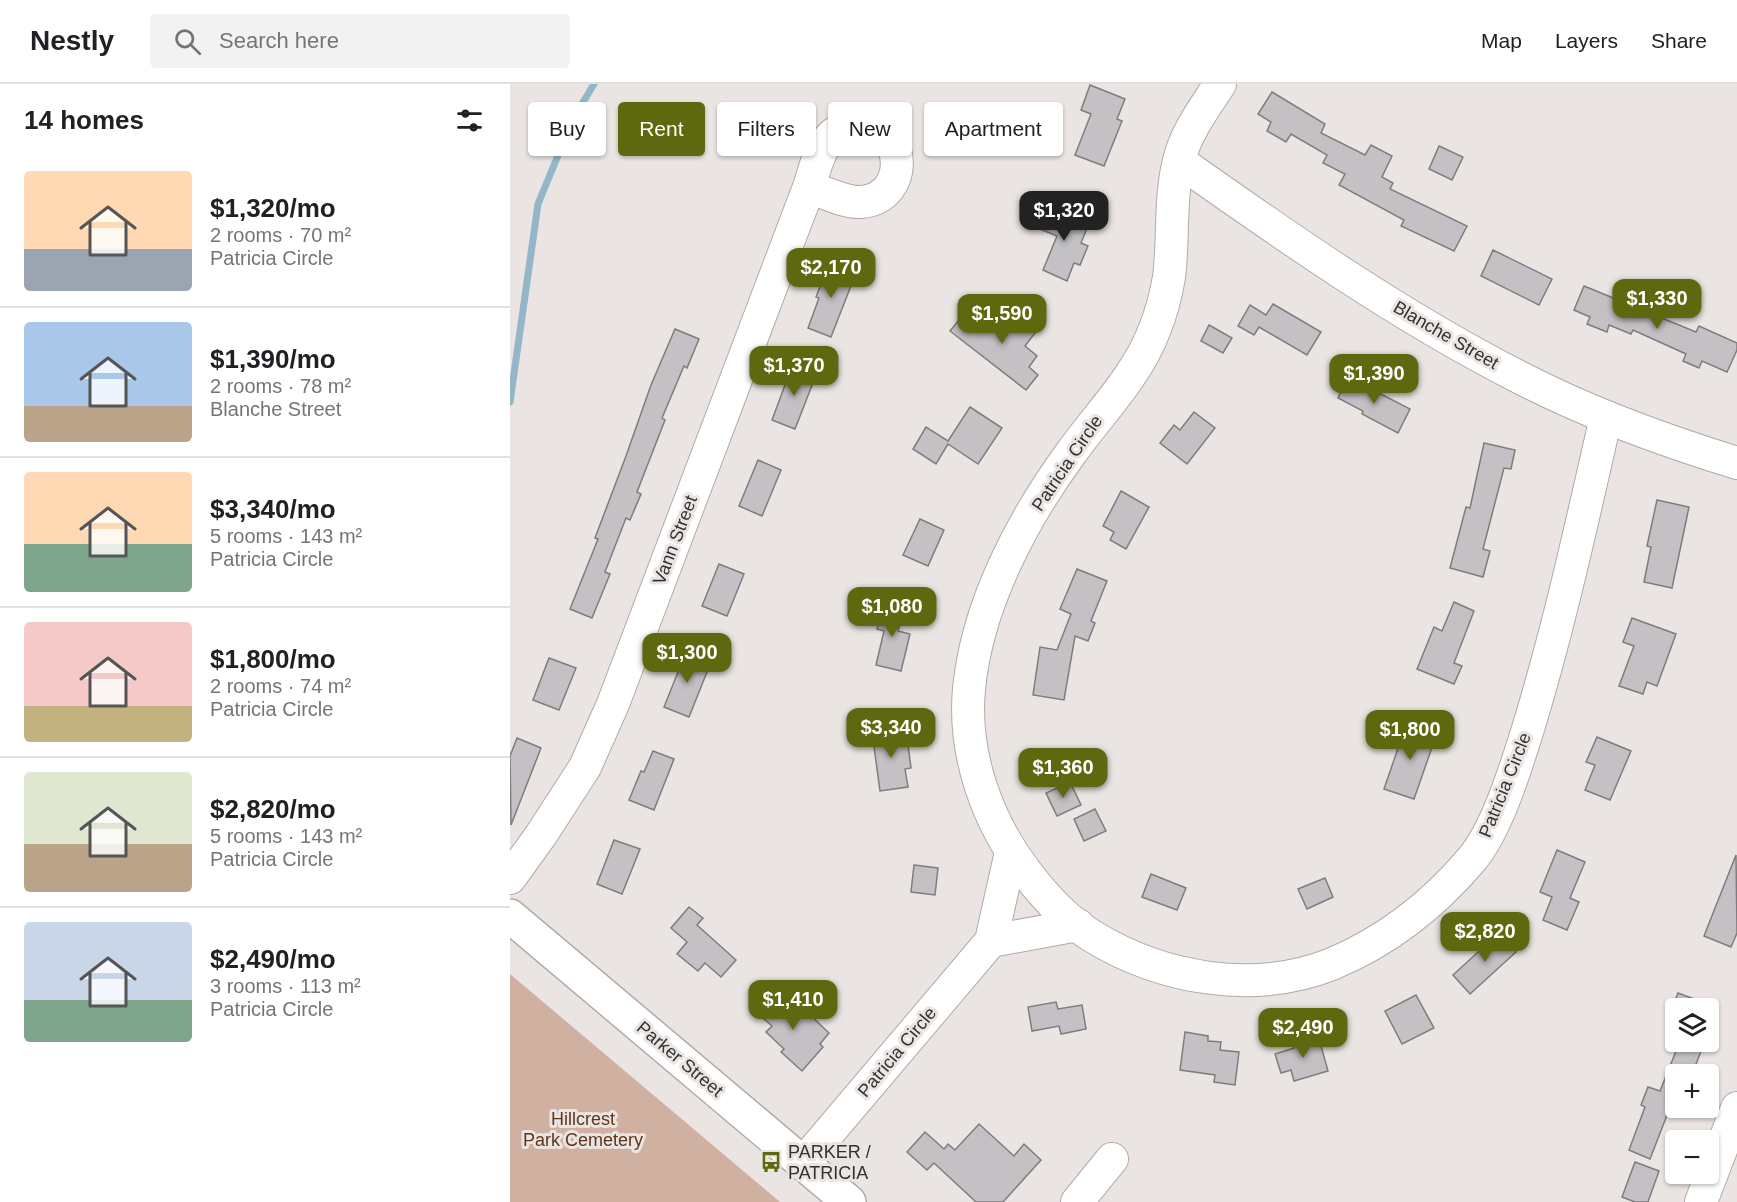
<!DOCTYPE html>
<html lang="en">
<head>
<meta charset="utf-8">
<style>
  body { margin:0; font-family:Arial,sans-serif; background:#f2f2f2; color:#202124; height:100vh; display:flex; flex-direction:column; font-size:22px; white-space:nowrap }
  * { box-sizing:border-box; margin:0 }
  p { font-size:20px; color:#757577 }
  .icon { flex:none; width:33px; height:33px; fill:none; stroke:currentColor; stroke-width:2; stroke-linecap:round; stroke-linejoin:round }
  .map { position:relative; flex:1; overflow:hidden }
  .sheet { display:flex; flex-direction:column; background:#fff; width:510px }
  .sheet>* { flex:none }
  .top-card { position:absolute; left:18px; top:18px; width:570px; height:54px; display:flex; gap:12px }
  .fabs { position:absolute; left:1155px; top:914px; display:grid; gap:12px }
  .fabs a { display:grid; place-items:center; width:54px; height:54px; border-radius:6px; background:#fff; box-shadow:0 2px 4px #0004; font-size:30px }
  .price { position:absolute; translate:-50% -51px; padding:0 14px; border-radius:12px; background:#5e690f; color:#fff; font-size:20px; line-height:39px; filter:drop-shadow(0 2px 3px #0008) }
  .price::after { content:''; position:absolute; left:50%; top:36px; width:18px; height:14px; margin-left:-9px; background:inherit; clip-path:polygon(0 0,100% 0,50% 100%) }
  .price.current { background:#222; color:#fff }
  ul { padding:0; list-style:none }
  li { display:flex; align-items:center; gap:18px; height:150px; padding:0 24px }
  li+li { border-top:2px solid #e0e0e0 }
  li span { display:grid; place-items:center; flex:none; width:168px; height:120px; border-radius:6px; color:#555 }
  li>.icon { margin-inline-start:auto }
  span .icon { width:72px; height:72px; fill:#fffc; stroke-width:1 }
  li b { font-size:26px }
  h2 { display:flex; justify-content:space-between; align-items:center; height:72px; padding:0 24px; font-size:26px }
  .tag { padding:0 21px; border-radius:6px; background:#fff; box-shadow:0 2px 4px #0004; font-size:21px; line-height:54px }
  .tag.current { background:#5e690f; color:#fff }
  header { display:flex; align-items:center; gap:36px; box-sizing:border-box; height:84px; padding:0 30px; background:#fff; border-bottom:2px solid #e0e0e0 }
  header strong { font-size:28px }
  nav { display:flex; gap:33px; margin-inline-start:auto; font-size:21px }
  .search { width:420px; height:54px; background:#f2f2f2; display:flex; align-items:center; gap:15px; box-sizing:border-box; padding:0 21px; border-radius:6px; color:#757577; font-size:22px }
  main { display:flex; flex:1; min-height:0 }
  .map>svg:first-child { display:block }
</style>
</head>
<body>
<header>
<strong>Nestly</strong>
<div class="search"><svg class="icon" aria-label="search" viewBox="0 0 24 24"><circle cx="10" cy="10" r="6"/><path d="M15 15l6 6"/></svg>Search here</div>
<nav><a>Map</a><a>Layers</a><a>Share</a></nav>
</header>
<main>
<section class="sheet">
<h2>14 homes<svg class="icon" aria-label="filters" viewBox="0 0 24 24"><path d="M4 7h16M4 17h16"/><circle cx="9" cy="7" r="2"/><circle cx="15" cy="17" r="2"/></svg></h2>
<ul>
<li><span style="background:linear-gradient(#ffd9b3 65%,#9aa5b1 0)"><svg class="icon" aria-label="home" viewBox="0 0 24 24"><path d="M3 11l9-7 9 7M6 9v11h12V9"/></svg></span><div><b>$1,320/mo</b><p>2 rooms · 70 m²</p><p>Patricia Circle</p></div></li>
<li><span style="background:linear-gradient(#a9c7e8 70%,#b9a48a 0)"><svg class="icon" aria-label="home" viewBox="0 0 24 24"><path d="M3 11l9-7 9 7M6 9v11h12V9"/></svg></span><div><b>$1,390/mo</b><p>2 rooms · 78 m²</p><p>Blanche Street</p></div></li>
<li><span style="background:linear-gradient(#ffd9b3 60%,#7fa58c 0)"><svg class="icon" aria-label="home" viewBox="0 0 24 24"><path d="M3 11l9-7 9 7M6 9v11h12V9"/></svg></span><div><b>$3,340/mo</b><p>5 rooms · 143 m²</p><p>Patricia Circle</p></div></li>
<li><span style="background:linear-gradient(#f6c9c9 70%,#c2b280 0)"><svg class="icon" aria-label="home" viewBox="0 0 24 24"><path d="M3 11l9-7 9 7M6 9v11h12V9"/></svg></span><div><b>$1,800/mo</b><p>2 rooms · 74 m²</p><p>Patricia Circle</p></div></li>
<li><span style="background:linear-gradient(#dfe7d0 60%,#b9a48a 0)"><svg class="icon" aria-label="home" viewBox="0 0 24 24"><path d="M3 11l9-7 9 7M6 9v11h12V9"/></svg></span><div><b>$2,820/mo</b><p>5 rooms · 143 m²</p><p>Patricia Circle</p></div></li>
<li><span style="background:linear-gradient(#c9d6e8 65%,#7fa58c 0)"><svg class="icon" aria-label="home" viewBox="0 0 24 24"><path d="M3 11l9-7 9 7M6 9v11h12V9"/></svg></span><div><b>$2,490/mo</b><p>3 rooms · 113 m²</p><p>Patricia Circle</p></div></li>
</ul>
</section>
<div class="map">
<svg width="1227" height="1118" viewBox="0 0 1227 1118">
  <rect width="100%" height="100%" fill="#eae5e2"/>
  <!-- green -->
  <polygon fill="#cfb0a1" points="0,890 270,1118 0,1118"/>
  <g fill="none" stroke-linecap="round" stroke-linejoin="round">
    <!-- stream -->
    <polyline stroke="#93b7c7" stroke-width="7" points="0,318 28,120 63,35 84,0"/>
  </g>
  <!-- building -->
  <g fill="#c4c1c5" stroke="#7f7c80" stroke-width="1.5">
    <polygon points="580,1 615,15 607,35 612,37 594,82 565,71 581,30 571,26"/>
    <polygon points="762,8 815,40 811,49 855,71 861,61 882,72 872,93 883,99 880,105 957,142 944,167 891,142 894,136 829,101 835,90 813,79 817,71 781,50 776,58 757,47 761,38 748,30"/>
    <polygon points="929,62 953,73 942,96 919,85"/>
    <polygon points="539,123 579,139 571,159 578,162 570,181 564,179 557,197 533,186 547,152 530,145"/>
    <polygon points="983,166 1042,195 1029,221 971,192"/>
    <polygon points="319,179 346,189 321,253 298,244 309,214 306,213"/>
    <polygon points="1074,202 1186,248 1189,242 1227,259 1227,266 1217,288 1192,277 1189,284 1173,277 1176,270 1123,246 1121,250 1099,241 1097,248 1077,240 1080,233 1064,226"/>
    <polygon points="763,220 811,248 797,271 749,243 744,251 728,242 740,221 756,231"/>
    <polygon points="458,225 493,252 514,226 532,240 515,262 527,272 519,283 528,291 516,306 440,247"/>
    <polygon points="699,241 722,254 713,269 691,257"/>
    <polygon points="165,245 189,255 177,284 174,282 152,334 155,336 127,408 131,410 120,436 116,434 95,488 100,490 82,534 60,525 88,455 85,454 116,372 141,301"/>
    <polygon points="282,282 306,291 285,345 262,336"/>
    <polygon points="838,293 900,325 888,349 852,330 853,327 828,314"/>
    <polygon points="460,323 492,344 468,380 438,360 426,380 403,365 416,343 438,357"/>
    <polygon points="684,328 705,344 677,380 650,359 664,341 670,346"/>
    <polygon points="974,359 1005,366 1001,385 994,384 973,465 980,467 973,493 940,484 956,423 960,424"/>
    <polygon points="248,376 271,386 252,432 229,422"/>
    <polygon points="611,407 639,423 616,465 600,456 604,448 593,442"/>
    <polygon points="1147,416 1179,423 1162,504 1134,498 1141,463 1137,462"/>
    <polygon points="410,435 434,446 418,482 393,471"/>
    <polygon points="209,480 234,490 217,532 192,522"/>
    <polygon points="567,485 597,497 581,537 585,539 578,557 565,552 554,616 523,611 530,563 547,566 561,530 550,525"/>
    <polygon points="374,518 395,523 388,547 400,550 391,587 366,581 374,547 367,545"/>
    <polygon points="944,518 964,527 944,579 952,582 944,600 907,585 924,543 932,547"/>
    <polygon points="1122,534 1166,550 1147,602 1137,598 1133,610 1109,602 1124,562 1113,558"/>
    <polygon points="176,568 201,578 179,633 154,623"/>
    <polygon points="39,574 66,584 49,626 23,616"/>
    <polygon points="897,638 927,649 904,715 874,705"/>
    <polygon points="390,645 393,662 398,661 401,684 395,685 398,703 370,707 362,648"/>
    <polygon points="1087,653 1121,667 1100,716 1075,706 1085,681 1076,678"/>
    <polygon points="7,654 31,664 1,741 0,672"/>
    <polygon points="143,667 164,675 144,726 119,716 131,687 134,688"/>
    <polygon points="560,698 571,721 547,732 536,709"/>
    <polygon points="585,725 596,747 574,757 564,735"/>
    <polygon points="104,756 130,765 112,810 87,800"/>
    <polygon points="1047,766 1075,778 1060,814 1069,818 1057,846 1033,836 1042,813 1030,808"/>
    <polygon points="1226,771 1227,849 1221,863 1194,852"/>
    <polygon points="404,781 428,784 425,811 401,808"/>
    <polygon points="641,790 676,804 667,826 632,813"/>
    <polygon points="815,794 823,813 797,825 788,805"/>
    <polygon points="179,823 193,834 187,841 226,876 211,893 195,879 188,887 167,870 177,858 161,844"/>
    <polygon points="989,849 1006,868 960,910 943,891"/>
    <polygon points="262,907 292,934 297,928 319,949 310,960 313,963 292,987 271,968 274,965 256,948 262,942 245,927"/>
    <polygon points="1168,909 1208,924 1201,942 1198,941 1198,924 1166,924 1166,928 1161,926"/>
    <polygon points="906,911 924,944 892,960 875,927"/>
    <polygon points="546,918 548,925 572,921 576,945 551,950 549,942 522,947 518,923"/>
    <polygon points="675,948 698,952 698,957 711,958 710,966 729,968 725,1001 704,998 705,991 670,986"/>
    <polygon points="808,951 818,987 784,997 781,986 771,989 765,970 784,964 782,957"/>
    <polygon points="1170,957 1195,957 1183,988 1184,990 1166,990 1166,1023 1170,1023 1168,1030 1159,1026 1140,1075 1119,1066 1135,1023 1131,1021 1138,1003 1150,1007"/>
    <polygon points="469,1040 504,1072 514,1060 531,1076 493,1118 466,1118 424,1079 417,1086 397,1068 415,1048 434,1065 438,1060 445,1066"/>
    <polygon points="1125,1078 1149,1087 1138,1118 1125,1118 1112,1113"/>
  </g>
  <g fill="none" stroke-linecap="round" stroke-linejoin="round">
    <defs>
      <g id="minor">
        <path d="M710 0C695 23 677 47 670 73 659 112 664 154 659 193 656 211 651 230 644 247 627 292 589 330 561 369 512 436 467 521 459 605 453 670 477 737 516 788 534 812 556 836 582 852 652 895 744 911 822 880 877 857 924 820 962 775 987 745 1005 686 1017 648 1049 544 1072 438 1096 333"/>
        <path d="M669 77C778 154 888 231 1007 292 1076 328 1152 356 1227 379"/>
        <path d="M0 794 31 751 75 683 103 620 299 103C304 88 308 69 318 56 324 48 334 42 345 41 396 35 403 114 351 118 335 119 314 108 299 103"/>
        <polyline points="481,857 568,841"/>
        <polyline points="293,1079 481,857 501,768"/>
        <polyline points="567,1118 602,1075"/>
        <polyline points="1191,1118 1227,1024"/>
      </g>
      <polyline id="major" points="0,832 339,1118"/>
    </defs>
    <!-- minor casing -->
    <use href="#minor" stroke="#b0aba8" stroke-width="34"/>
    <!-- major casing -->
    <use href="#major" stroke="#b0aba8" stroke-width="36"/>
    <!-- minor -->
    <use href="#minor" stroke="#fff" stroke-width="32"/>
    <!-- major -->
    <use href="#major" stroke="#fff" stroke-width="33"/>
  </g>
  <!-- icons -->
  <defs>
    <symbol id="bus-bare" viewBox="-9 -9 18 18"><path d="M-5-6H5V4H4V6H2V4H-2V6H-4V4H-5ZM-3.5-4V0h7V-4ZM-3.5 1.2v1.5H-2V1.2ZM2 1.2v1.5H3.5V1.2Z" fill="#5e690f" stroke="#eae5e2" stroke-width="2.5" paint-order="stroke"/></symbol>
  </defs>
  <g fill-rule="evenodd">
    <use href="#bus-bare" x="246" y="1063" width="30" height="30"/>
  </g>
  <g text-anchor="middle" stroke-width="6" stroke-linejoin="round" paint-order="stroke">
    <!-- street labels -->
    <g font-size="18" fill="#343231" stroke="#eae5e2">
      <text transform="translate(936 251) rotate(30)" y="6">Blanche Street</text>
      <text transform="translate(557 379) rotate(-56)" y="6">Patricia Circle</text>
      <text transform="translate(165 456) rotate(-69)" y="6">Vann Street</text>
      <text transform="translate(995 701) rotate(-68)" y="6">Patricia Circle</text>
      <text transform="translate(387 968) rotate(-50)" y="6">Patricia Circle</text>
      <text transform="translate(170 975) rotate(40)" y="6">Parker Street</text>
    </g>
    <!-- park labels -->
    <g font-size="18" fill="#61341b" stroke="#eae5e2">
      <text x="73" y="1041">Hillcrest<tspan x="73" dy="21">Park Cemetery</tspan></text>
    </g>
    <!-- poi labels -->
    <g font-size="18" fill="#343231" stroke="#eae5e2" text-anchor="start">
      <text x="278" y="1074">PARKER /<tspan x="278" dy="21">PATRICIA</tspan></text>
    </g>
  </g>
</svg>
<div class="fabs">
<a><svg class="icon" aria-label="layers" viewBox="0 0 24 24"><path d="M12 4l9 5-9 5-9-5zM3 14l9 5 9-5"/></svg></a>
<a>+</a>
<a>−</a>
</div>
<b class="price current" style="left:554px;top:158px">$1,320</b>
<b class="price" style="left:321px;top:215px">$2,170</b>
<b class="price" style="left:1147px;top:246px">$1,330</b>
<b class="price" style="left:492px;top:261px">$1,590</b>
<b class="price" style="left:284px;top:313px">$1,370</b>
<b class="price" style="left:864px;top:321px">$1,390</b>
<b class="price" style="left:382px;top:554px">$1,080</b>
<b class="price" style="left:177px;top:600px">$1,300</b>
<b class="price" style="left:381px;top:675px">$3,340</b>
<b class="price" style="left:900px;top:677px">$1,800</b>
<b class="price" style="left:553px;top:715px">$1,360</b>
<b class="price" style="left:975px;top:879px">$2,820</b>
<b class="price" style="left:283px;top:947px">$1,410</b>
<b class="price" style="left:793px;top:975px">$2,490</b>
<div class="top-card">
<a class="tag">Buy</a>
<a class="tag current">Rent</a>
<a class="tag">Filters</a>
<a class="tag">New</a>
<a class="tag">Apartment</a>
</div>
</div>
</main>
</body>
</html>
